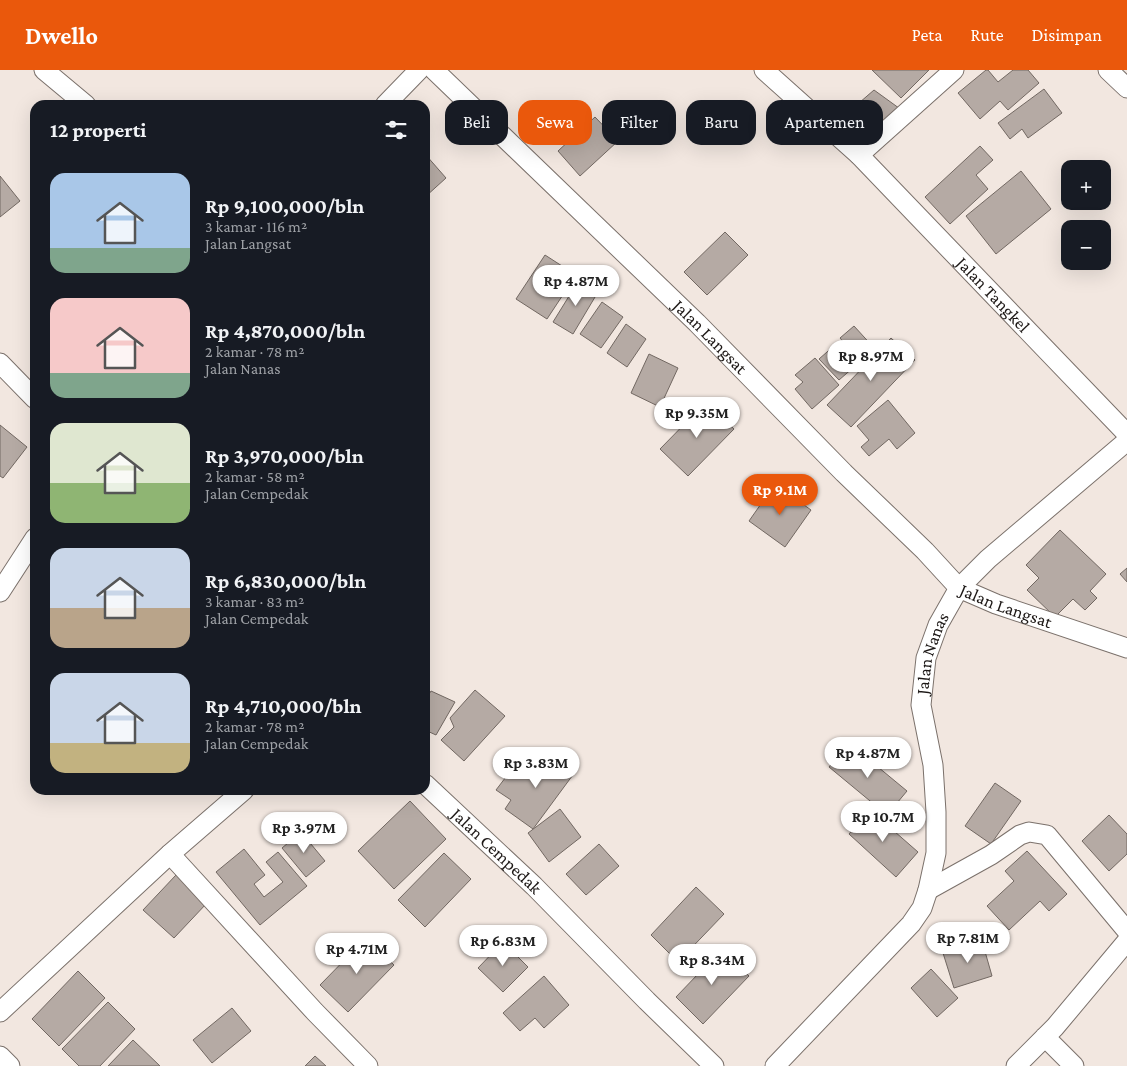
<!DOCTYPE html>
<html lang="id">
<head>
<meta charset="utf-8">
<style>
  body { margin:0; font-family:"Crimson Pro",serif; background:#20242c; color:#f1f3f6; height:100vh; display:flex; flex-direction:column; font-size:19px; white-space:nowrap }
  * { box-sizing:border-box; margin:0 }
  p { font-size:16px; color:#9ea1a6 }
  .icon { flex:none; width:28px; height:28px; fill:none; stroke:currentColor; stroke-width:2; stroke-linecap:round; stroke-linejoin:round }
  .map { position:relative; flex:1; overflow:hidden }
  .details { position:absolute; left:30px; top:30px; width:400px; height:695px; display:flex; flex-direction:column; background:#171b24; border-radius:15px; box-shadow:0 5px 20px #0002 }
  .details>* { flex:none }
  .banner { position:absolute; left:445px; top:30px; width:475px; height:45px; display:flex; gap:10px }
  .tools { position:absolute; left:1061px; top:90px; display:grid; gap:10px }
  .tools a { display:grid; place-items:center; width:50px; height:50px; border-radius:10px; background:#171b24; box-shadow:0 5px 20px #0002; font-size:25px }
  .price { position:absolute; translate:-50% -42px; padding:0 11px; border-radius:18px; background:#fff; color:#222; font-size:16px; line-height:32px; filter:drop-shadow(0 1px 2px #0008) }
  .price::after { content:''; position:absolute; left:50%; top:30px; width:15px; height:11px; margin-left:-8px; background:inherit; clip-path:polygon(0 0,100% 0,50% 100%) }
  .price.selected { background:#ea580c; color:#fff }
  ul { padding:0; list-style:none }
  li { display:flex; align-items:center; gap:15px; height:125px; padding:0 20px }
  li span { display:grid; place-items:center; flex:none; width:140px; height:100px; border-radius:15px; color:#555 }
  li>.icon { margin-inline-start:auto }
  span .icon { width:60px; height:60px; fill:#fffc; stroke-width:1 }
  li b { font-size:21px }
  h2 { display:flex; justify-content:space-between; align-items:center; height:60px; padding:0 20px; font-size:21px }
  .pill { padding:0 18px; border-radius:15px; background:#171b24; box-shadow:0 5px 20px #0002; font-size:18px; line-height:45px }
  .pill.selected { background:#ea580c; color:#fff }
  header { display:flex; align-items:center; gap:30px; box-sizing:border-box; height:70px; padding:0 25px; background:#ea580c; color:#fff }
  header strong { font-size:24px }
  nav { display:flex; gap:28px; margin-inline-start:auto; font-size:18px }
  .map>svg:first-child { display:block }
</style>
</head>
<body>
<header>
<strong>Dwello</strong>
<nav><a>Peta</a><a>Rute</a><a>Disimpan</a></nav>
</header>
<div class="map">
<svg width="1127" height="996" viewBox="0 0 1127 996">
  <rect width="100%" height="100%" fill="#f2e7e0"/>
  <!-- building -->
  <g fill="#b5aaa4" stroke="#726862">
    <polygon points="872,0 929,0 901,28"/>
    <polygon points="986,0 988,0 998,12 1013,0 1028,0 1039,13 1008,40 1000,31 980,49 958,23"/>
    <polygon points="1044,19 1062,43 1028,68 1022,59 1010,69 998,53"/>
    <polygon points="874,20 903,41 860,78 837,52"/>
    <polygon points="595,47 618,71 580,106 558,81"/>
    <polygon points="980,76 993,90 976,105 988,119 950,154 925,127"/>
    <polygon points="425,84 446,108 425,127"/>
    <polygon points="1021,101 1051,139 996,184 966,146"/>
    <polygon points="0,106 20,131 0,147"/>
    <polygon points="725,162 748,185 707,225 684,202"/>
    <polygon points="545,185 576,205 547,249 516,229"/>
    <polygon points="579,210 598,222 573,264 553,252"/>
    <polygon points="602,232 623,247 601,278 580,264"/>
    <polygon points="626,254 646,269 627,297 607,283"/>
    <polygon points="854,256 875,279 860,292 840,268"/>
    <polygon points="891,268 915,290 851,357 827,335"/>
    <polygon points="835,275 854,297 839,310 819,289"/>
    <polygon points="649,284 678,298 660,337 631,323"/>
    <polygon points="815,288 839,315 812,339 795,319 803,312 795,305"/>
    <polygon points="888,330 915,363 897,379 889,369 869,386 861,377 869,370 857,356"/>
    <polygon points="706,332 734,359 688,406 660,379"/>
    <polygon points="0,355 27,377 3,408 0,406"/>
    <polygon points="775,414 811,440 785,477 749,451"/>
    <polygon points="1060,460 1106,504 1090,521 1097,528 1085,540 1073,529 1055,547 1027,520 1039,508 1026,495"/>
    <polygon points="1127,498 1127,512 1120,504"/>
    <polygon points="475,620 505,646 464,691 441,670 454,657 450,648"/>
    <polygon points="431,621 455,632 436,665 425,660 425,631"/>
    <polygon points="849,673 907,721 887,745 829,697"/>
    <polygon points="556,681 578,698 533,759 505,739 511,730 496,720 512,699 536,708"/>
    <polygon points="995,713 1021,731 991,774 965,756"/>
    <polygon points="410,731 446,769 394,819 358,781"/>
    <polygon points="560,739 581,767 549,792 528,763"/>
    <polygon points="870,740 918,782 896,807 849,764"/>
    <polygon points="1109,745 1127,764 1127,784 1109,801 1082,771"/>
    <polygon points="301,762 325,791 306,807 282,778"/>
    <polygon points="599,774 619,796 586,825 566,804"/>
    <polygon points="244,779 265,805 254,814 264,827 283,812 266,792 278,782 307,816 260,855 216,802"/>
    <polygon points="1027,781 1067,824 1049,841 1040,831 1009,860 987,836 1014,811 1005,801"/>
    <polygon points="444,783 471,809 425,857 398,830"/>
    <polygon points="176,805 207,833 174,868 143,840"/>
    <polygon points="696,817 724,844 678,892 651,865"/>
    <polygon points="366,868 394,895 348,942 320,915"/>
    <polygon points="982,871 992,906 954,918 943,883"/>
    <polygon points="503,872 528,897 503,922 478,898"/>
    <polygon points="722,879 749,906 703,954 676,927"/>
    <polygon points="931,899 958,928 937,947 911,918"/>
    <polygon points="78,901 105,928 59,976 32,949"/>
    <polygon points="544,906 569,935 544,958 535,948 520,961 503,943"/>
    <polygon points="108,932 135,959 100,996 79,996 62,979"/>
    <polygon points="232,938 251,961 212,993 193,970"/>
    <polygon points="133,970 160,996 108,996"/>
    <polygon points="315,986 326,996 305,996"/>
  </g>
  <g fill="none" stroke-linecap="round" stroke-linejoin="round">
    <defs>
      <g id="street">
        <polyline points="44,0 86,35"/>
        <path id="s1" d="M434 0 697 253 844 403 925 481 959 518 996 534 1127 578"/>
        <path id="s2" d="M764 0 859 85 1127 364"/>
        <polyline points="1108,0 1127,18"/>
        <polyline points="385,35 419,0"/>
        <polyline points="859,85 954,0"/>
        <polyline points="0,293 35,329"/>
        <polyline points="0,522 35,468"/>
        <path id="s3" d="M425 714 534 816 647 931 714 996"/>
        <polyline points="170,784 315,942 368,996"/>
        <polyline points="928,820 991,785 1020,765 1029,762 1047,765 1127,861"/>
        <polyline points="0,942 170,784 244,720"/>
        <polyline points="1045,967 1074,996"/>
        <polyline points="0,986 10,996"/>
        <path id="s4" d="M775 996 911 854 922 838 928 820 936 783V742L933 695 921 635 926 588 938 555 959 518 988 489 1127 371"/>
        <polyline points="1016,996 1055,957 1127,871"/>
      </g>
    </defs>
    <!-- street casing -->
    <use href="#street" stroke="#7b716b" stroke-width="21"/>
    <!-- street -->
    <use href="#street" stroke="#fff" stroke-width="19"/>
  </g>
  <g text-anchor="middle" stroke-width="4" stroke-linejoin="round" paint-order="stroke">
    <!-- street labels -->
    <g font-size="18" fill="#1d1816" stroke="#f2e7e0">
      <text dy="6" stroke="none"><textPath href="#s2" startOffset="321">Jalan Tangkel</textPath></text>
      <text dy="6" stroke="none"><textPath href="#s1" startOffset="384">Jalan Langsat</textPath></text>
      <text dy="6" stroke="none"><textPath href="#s1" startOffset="788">Jalan Langsat</textPath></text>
      <text dy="6" stroke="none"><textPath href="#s4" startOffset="475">Jalan Nanas</textPath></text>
      <text dy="6" stroke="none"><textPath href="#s3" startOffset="98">Jalan Cempedak</textPath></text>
    </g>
  </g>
</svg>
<div class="tools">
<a>+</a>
<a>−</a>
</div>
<b class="price" style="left:576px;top:237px">Rp 4.87M</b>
<b class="price" style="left:871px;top:312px">Rp 8.97M</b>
<b class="price" style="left:697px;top:369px">Rp 9.35M</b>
<b class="price selected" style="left:780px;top:446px">Rp 9.1M</b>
<b class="price" style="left:868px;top:709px">Rp 4.87M</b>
<b class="price" style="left:536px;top:719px">Rp 3.83M</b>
<b class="price" style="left:883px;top:773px">Rp 10.7M</b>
<b class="price" style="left:304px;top:784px">Rp 3.97M</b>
<b class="price" style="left:968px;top:894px">Rp 7.81M</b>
<b class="price" style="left:503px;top:897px">Rp 6.83M</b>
<b class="price" style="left:357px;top:905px">Rp 4.71M</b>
<b class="price" style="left:712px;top:916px">Rp 8.34M</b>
<div class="banner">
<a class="pill">Beli</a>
<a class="pill selected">Sewa</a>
<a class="pill">Filter</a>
<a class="pill">Baru</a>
<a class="pill">Apartemen</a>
</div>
<section class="details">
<h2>12 properti<svg class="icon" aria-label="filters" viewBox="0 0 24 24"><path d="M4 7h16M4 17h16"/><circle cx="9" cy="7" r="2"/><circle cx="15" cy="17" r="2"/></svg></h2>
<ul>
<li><span style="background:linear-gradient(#a9c7e8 75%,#7fa58c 0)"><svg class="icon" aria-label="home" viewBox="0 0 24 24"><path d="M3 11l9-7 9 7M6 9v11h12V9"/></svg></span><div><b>Rp 9,100,000/bln</b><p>3 kamar · 116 m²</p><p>Jalan Langsat</p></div></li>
<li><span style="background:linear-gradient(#f6c9c9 75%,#7fa58c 0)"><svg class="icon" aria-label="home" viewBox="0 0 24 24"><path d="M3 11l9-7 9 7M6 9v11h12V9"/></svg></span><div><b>Rp 4,870,000/bln</b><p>2 kamar · 78 m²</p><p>Jalan Nanas</p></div></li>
<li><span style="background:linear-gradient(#dfe7d0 60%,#8fb573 0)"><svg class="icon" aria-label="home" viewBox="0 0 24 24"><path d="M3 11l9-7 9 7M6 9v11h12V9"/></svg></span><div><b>Rp 3,970,000/bln</b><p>2 kamar · 58 m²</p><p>Jalan Cempedak</p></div></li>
<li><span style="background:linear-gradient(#c9d6e8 60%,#b9a48a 0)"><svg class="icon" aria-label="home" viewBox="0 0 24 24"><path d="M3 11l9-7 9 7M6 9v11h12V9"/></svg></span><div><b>Rp 6,830,000/bln</b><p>3 kamar · 83 m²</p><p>Jalan Cempedak</p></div></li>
<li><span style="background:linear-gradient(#c9d6e8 70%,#c2b280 0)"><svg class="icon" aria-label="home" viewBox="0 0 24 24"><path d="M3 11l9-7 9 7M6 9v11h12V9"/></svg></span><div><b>Rp 4,710,000/bln</b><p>2 kamar · 78 m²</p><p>Jalan Cempedak</p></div></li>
</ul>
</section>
</div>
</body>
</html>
